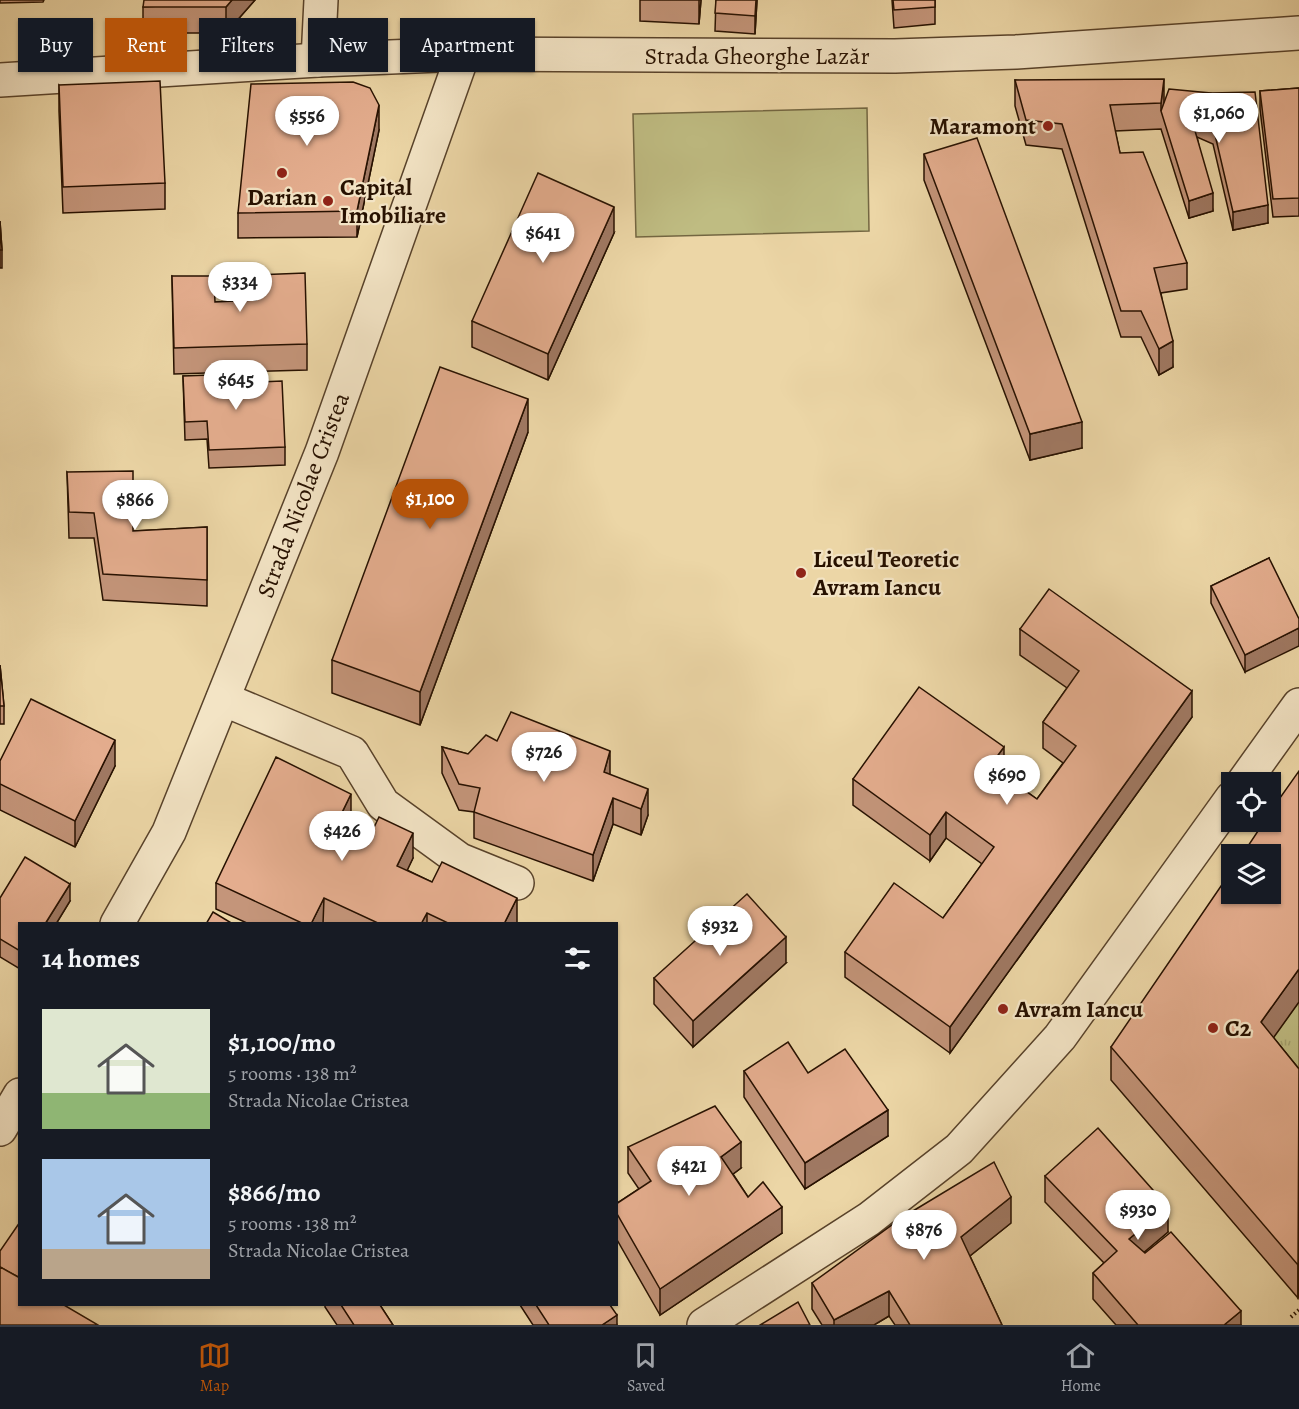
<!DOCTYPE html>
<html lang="en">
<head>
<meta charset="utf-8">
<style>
  body { margin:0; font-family:Alegreya,serif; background:#20242c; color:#f1f3f6; height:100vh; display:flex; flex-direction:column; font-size:22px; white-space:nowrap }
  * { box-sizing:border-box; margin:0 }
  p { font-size:20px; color:#9ea1a6 }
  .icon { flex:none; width:33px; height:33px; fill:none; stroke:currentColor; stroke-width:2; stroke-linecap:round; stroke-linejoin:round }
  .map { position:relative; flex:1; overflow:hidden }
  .side { position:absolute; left:18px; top:922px; width:600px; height:384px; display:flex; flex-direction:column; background:#171b24; border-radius:0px; box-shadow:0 2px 4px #0004 }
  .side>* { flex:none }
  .top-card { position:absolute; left:18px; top:18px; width:600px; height:54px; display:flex; gap:12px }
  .controls { position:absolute; left:1221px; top:772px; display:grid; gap:12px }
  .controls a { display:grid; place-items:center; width:60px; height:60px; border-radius:0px; background:#171b24; box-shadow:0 2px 4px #0004; font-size:30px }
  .price { position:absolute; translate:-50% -51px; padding:0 14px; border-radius:21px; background:#fff; color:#222; font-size:20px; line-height:39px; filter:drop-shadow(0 2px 3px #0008) }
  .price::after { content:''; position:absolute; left:50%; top:36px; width:18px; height:14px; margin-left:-9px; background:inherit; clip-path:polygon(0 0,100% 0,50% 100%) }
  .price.active { background:#b45309; color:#fff }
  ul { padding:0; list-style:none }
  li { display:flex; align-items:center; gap:18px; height:150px; padding:0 24px }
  li span { display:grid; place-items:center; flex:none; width:168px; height:120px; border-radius:0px; color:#555 }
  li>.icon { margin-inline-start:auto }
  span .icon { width:72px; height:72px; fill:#fffc; stroke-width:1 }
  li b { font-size:26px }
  h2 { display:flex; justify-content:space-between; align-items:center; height:72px; padding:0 24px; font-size:26px }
  .chip { padding:0 21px; border-radius:0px; background:#171b24; box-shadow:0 2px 4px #0004; font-size:21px; line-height:54px }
  .chip.active { background:#b45309; color:#fff }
  .menu { display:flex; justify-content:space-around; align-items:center; height:84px; border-top:2px solid #363941; background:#171b24; font-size:16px; color:#9ea1a6 }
  .menu a { display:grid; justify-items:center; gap:3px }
  .menu .active { color:#b45309 }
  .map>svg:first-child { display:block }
</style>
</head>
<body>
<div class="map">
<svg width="1299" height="1325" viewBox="0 0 1299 1325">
  <defs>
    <pattern id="grass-tufts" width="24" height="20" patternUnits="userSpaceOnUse" patternTransform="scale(1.5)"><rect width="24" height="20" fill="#bfbc82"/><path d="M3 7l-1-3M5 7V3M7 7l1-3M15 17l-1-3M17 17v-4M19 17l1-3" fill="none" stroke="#a4a16e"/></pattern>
  </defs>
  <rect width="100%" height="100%" fill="#ecd6a6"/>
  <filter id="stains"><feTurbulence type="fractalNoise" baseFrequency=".00333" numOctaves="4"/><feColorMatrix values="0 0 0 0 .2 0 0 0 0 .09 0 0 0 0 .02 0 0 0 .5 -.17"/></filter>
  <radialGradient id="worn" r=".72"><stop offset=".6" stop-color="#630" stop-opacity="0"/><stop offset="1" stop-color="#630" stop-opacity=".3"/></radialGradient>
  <!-- grass -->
  <polygon fill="url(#grass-tufts)" stroke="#736641" stroke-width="1.5" points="1299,1002 1299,1102 1261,1055"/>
  <!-- park -->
  <polygon fill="#bfbc82" stroke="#736641" stroke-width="1.5" points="867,108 869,231 636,237 633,114"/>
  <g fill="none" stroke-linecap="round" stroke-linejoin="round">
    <defs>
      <g id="minor">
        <polyline points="318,60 321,0"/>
        <polyline points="0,80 318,60 463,54 895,56 1016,52 1299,33"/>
        <polyline points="223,699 352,753 383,804 460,860 517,883"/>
        <polyline points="1243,783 1299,705"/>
        <polyline points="117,924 169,832 322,452 463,54"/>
        <polyline points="0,1129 20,1095"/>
        <polyline points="704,1325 869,1219 959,1149 1060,1037 1232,798"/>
      </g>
    </defs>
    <!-- minor casing -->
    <use href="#minor" stroke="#58422a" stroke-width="36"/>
    <!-- path -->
    <polyline stroke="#271100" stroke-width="4" stroke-dasharray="1.5 3" stroke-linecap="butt" points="1291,1317 1299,1310"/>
    <!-- minor -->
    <use href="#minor" stroke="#f3e4c5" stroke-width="33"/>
  </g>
  <!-- wall -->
  <g fill="#c4957a" stroke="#271100" stroke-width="1.5">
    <polygon points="0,0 44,0 43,2 0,3"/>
    <polygon points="255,0 226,33 143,33 143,7"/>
    <polygon points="640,0 701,0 699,24 640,21"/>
    <polygon points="716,0 757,0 755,34 715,31"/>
    <polygon points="892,0 935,0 935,24 894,28"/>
    <polygon points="1015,80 1164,101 1211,93 1268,223 1233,230 1213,144 1197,137 1213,211 1189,218 1161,129 1115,131 1120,153 1187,263 1187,289 1161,293 1173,367 1159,375 1141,337 1121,337 1062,149 1026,145 1015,106"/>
    <polygon points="59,85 165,183 165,209 63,213 59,111"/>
    <polygon points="1299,88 1299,216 1273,217 1260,109 1260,91"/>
    <polygon points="379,130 357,237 238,238 238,213"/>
    <polygon points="924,154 1082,448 1030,460 924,180"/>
    <polygon points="0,221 2,250 2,268 0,268"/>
    <polygon points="614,233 548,380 472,347 472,321"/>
    <polygon points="255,275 307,344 307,370 174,374 172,276 215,302 255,300"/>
    <polygon points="183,376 240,383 285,447 285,465 209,468 207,439 185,440"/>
    <polygon points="528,432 420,725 332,693 332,660"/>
    <polygon points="67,472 133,531 207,527 207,606 103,600 94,538 69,538"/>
    <polygon points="1269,558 1245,672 1211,603 1211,586"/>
    <polygon points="1020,629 1192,717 950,1053 845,977 845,952 943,918 982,864 946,838 930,861 853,805 853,779 1004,773 1003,775 1037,799 1063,763 1043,748 1043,722 1067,688 1020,655"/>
    <polygon points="0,665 4,706 4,724 0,724"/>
    <polygon points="497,741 610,775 648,815 641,835 613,824 593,881 474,838 474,812 459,810 442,773 442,747 468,754"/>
    <polygon points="0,761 115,766 75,847 0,810"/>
    <polygon points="351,819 345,832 367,842 413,858 407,870 517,924 249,924 216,909 216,883"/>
    <polygon points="0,898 70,901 56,924 20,924 20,969 0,957"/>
    <polygon points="786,963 693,1047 654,1004 654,978"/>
    <polygon points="1273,1037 1299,1069 1298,1298 1111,1080 1111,1047"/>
    <polygon points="744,1071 808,1073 888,1136 805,1189 744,1097"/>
    <polygon points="628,1147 741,1168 733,1174 748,1197 782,1233 660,1315 616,1238 616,1204 639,1189 628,1173"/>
    <polygon points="1045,1176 1168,1232 1144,1252 1241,1325 1116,1325 1093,1299 1093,1273 1104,1263 1045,1202"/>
    <polygon points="1011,1223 970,1256 1002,1325 895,1325 889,1316 874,1325 822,1325 812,1309 812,1283"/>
    <polygon points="325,1305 380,1305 393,1325 337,1325 325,1307"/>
    <polygon points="520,1305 610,1305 617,1325 533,1325"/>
  </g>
  <!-- shaded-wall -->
  <g fill="#a07963" stroke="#271100" stroke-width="1.5">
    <polygon points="232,0 255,0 226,33 226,7"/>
    <polygon points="699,0 701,0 699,24"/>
    <polygon points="756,0 757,0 755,34 755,16"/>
    <polygon points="1164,79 1164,105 1161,111 1161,103"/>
    <polygon points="379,105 379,130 357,237 357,211"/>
    <polygon points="1213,193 1213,211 1189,218 1189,201"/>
    <polygon points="1268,205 1268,223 1233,230 1233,212"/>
    <polygon points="614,207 614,233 548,380 548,354"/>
    <polygon points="1173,341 1173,367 1159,375 1159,349"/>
    <polygon points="528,399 528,432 420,725 420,692"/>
    <polygon points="1082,422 1082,448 1030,460 1030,434"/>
    <polygon points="1299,628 1299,646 1245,672 1245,655"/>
    <polygon points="1192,691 1192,717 950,1053 950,1027"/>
    <polygon points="115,740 115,766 75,847 75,821"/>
    <polygon points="1004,747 1004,773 990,791 990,766"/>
    <polygon points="610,751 610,776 604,772"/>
    <polygon points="648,789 648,815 641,835 641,809"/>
    <polygon points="351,794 351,819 335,853 335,827"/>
    <polygon points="613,798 613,824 593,881 593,855"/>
    <polygon points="946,812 946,838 930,861 930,835"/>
    <polygon points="413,833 413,858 397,892 397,866"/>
    <polygon points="70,884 70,901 56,924 45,924"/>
    <polygon points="324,898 323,924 311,924"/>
    <polygon points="517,898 517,924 504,924"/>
    <polygon points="427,913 427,924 421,924"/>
    <polygon points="786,937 786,963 693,1047 693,1021"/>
    <polygon points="1299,969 1299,1002 1261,1055 1261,1022"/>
    <polygon points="888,1110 888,1136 805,1189 805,1163"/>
    <polygon points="741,1142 741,1168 721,1183 721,1157"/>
    <polygon points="1011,1197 1011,1223 961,1263 961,1237"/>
    <polygon points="782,1207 782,1233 660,1315 660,1289"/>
    <polygon points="1168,1207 1168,1232 1129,1265 1129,1239"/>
    <polygon points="1299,1264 1299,1297 1298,1298 1298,1265"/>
    <polygon points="889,1291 889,1316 874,1325 834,1325 834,1320"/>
    <polygon points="1241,1311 1241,1325 1224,1325"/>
    <polygon points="617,1315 617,1325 602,1325"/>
  </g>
  <!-- building -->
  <g fill="#e4ad8e" stroke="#271100" stroke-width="1.5">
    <polygon points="144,0 232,0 226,7 143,7"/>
    <polygon points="716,0 756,0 755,16 715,13"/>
    <polygon points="893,0 935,0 935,7 894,10"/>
    <polygon points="1164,79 1161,103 1110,105 1120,153 1143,152 1187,263 1154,268 1173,341 1159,349 1141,311 1121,311 1062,124 1026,120 1015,80"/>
    <polygon points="160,81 165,183 63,187 59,85"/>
    <polygon points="353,82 370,88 379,105 357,211 238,213 251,84"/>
    <polygon points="1299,88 1299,198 1273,199 1260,91"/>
    <polygon points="1169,89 1211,93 1255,92 1268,205 1233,212 1213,126 1191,117 1213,193 1189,201 1161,111"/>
    <polygon points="977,138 1082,422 1030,434 924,154"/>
    <polygon points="538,173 614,207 548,354 472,321"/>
    <polygon points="0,221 2,250 0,250"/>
    <polygon points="305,273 307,344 174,348 172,276 214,276 215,302 256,300 255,275"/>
    <polygon points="440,367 528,399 420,692 332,660"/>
    <polygon points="240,374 240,383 282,381 285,447 209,450 207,421 185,422 183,376"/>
    <polygon points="133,471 133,531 207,527 207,580 103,574 94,513 69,512 67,472"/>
    <polygon points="1269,558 1299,619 1299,628 1245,655 1211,586"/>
    <polygon points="1049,589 1192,691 950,1027 845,952 894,883 943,918 994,847 946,812 930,835 853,779 919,687 1004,747 990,766 1037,799 1076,746 1043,722 1079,671 1020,629"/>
    <polygon points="0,665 4,706 0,706"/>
    <polygon points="31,699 115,740 75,821 0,784 0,761"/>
    <polygon points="511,712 610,751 604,772 648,789 641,809 613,798 593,855 474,812 480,788 459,784 442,747 468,754 486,735 497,741"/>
    <polygon points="276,757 351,794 335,827 367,842 379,817 413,833 397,866 432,882 442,862 517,898 504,924 450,924 427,913 421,924 380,924 324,898 311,924 304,924 216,883"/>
    <polygon points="1299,771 1299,969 1261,1022 1299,1069 1298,1265 1111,1047 1232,870 1232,894 1270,894 1270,855 1242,855 1264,822 1270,822 1270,812"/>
    <polygon points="25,857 70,884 45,924 20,924 20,951 0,939 0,898"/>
    <polygon points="747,894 786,937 693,1021 654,978"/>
    <polygon points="213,912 233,924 206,924"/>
    <polygon points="788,1042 808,1073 845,1049 888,1110 805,1163 744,1071"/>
    <polygon points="715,1106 741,1142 721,1157 748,1197 763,1182 782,1207 660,1289 616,1212 616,1204 651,1181 628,1147"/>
    <polygon points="1098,1128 1168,1207 1129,1239 1145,1253 1171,1232 1241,1311 1224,1325 1138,1325 1093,1273 1117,1251 1045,1176"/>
    <polygon points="994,1162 1011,1197 961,1237 1002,1325 910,1325 889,1291 834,1320 812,1283 903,1217"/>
    <polygon points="20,1222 20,1278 0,1267 0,1251"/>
    <polygon points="0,1267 20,1278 20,1305 64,1305 98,1325 0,1325"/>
    <polygon points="798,1302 810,1325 760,1325"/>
    <polygon points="341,1305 380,1305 393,1325 354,1325"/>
    <polygon points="536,1305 610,1305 617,1315 602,1325 549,1325"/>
  </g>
  <!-- markers -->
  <g fill="#8f2418" stroke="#f3e4c5" stroke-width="2">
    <circle cx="1048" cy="126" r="6"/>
    <circle cx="282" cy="173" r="6"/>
    <circle cx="328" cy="201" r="6"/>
    <circle cx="801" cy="573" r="6"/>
    <circle cx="1003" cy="1009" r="6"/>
    <circle cx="1213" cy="1028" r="6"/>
  </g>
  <g text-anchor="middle" stroke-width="4.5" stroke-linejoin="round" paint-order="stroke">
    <!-- street labels -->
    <g font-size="24" fill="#271100" stroke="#f3e4c5">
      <text x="757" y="64">Strada Gheorghe Lazăr</text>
      <text transform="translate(303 495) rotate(-69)" y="8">Strada Nicolae Cristea</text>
    </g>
    <!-- poi labels -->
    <g font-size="24" font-weight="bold" fill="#271100" stroke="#f3e4c5" text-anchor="start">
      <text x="1036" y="134" text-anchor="end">Maramont</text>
      <text x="340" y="195">Capital<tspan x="340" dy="28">Imobiliare</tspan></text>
      <text x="282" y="205" text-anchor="middle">Darian</text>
      <text x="813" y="567">Liceul Teoretic<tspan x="813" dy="28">Avram Iancu</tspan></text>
      <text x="1015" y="1017">Avram Iancu</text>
      <text x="1225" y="1036">C2</text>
    </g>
  </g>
  <rect width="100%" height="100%" filter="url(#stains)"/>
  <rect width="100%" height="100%" fill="url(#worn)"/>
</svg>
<div class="controls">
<a><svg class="icon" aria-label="locate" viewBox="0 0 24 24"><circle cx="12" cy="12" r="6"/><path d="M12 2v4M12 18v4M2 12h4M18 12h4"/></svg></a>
<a><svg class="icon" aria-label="layers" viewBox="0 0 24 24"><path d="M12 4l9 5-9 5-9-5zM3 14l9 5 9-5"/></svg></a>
</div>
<b class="price" style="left:1219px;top:144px">$1,060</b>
<b class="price" style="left:307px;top:147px">$556</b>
<b class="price" style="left:543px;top:264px">$641</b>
<b class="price" style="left:240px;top:313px">$334</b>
<b class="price" style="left:236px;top:411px">$645</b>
<b class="price active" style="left:430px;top:530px">$1,100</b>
<b class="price" style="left:135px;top:531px">$866</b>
<b class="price" style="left:544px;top:783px">$726</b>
<b class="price" style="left:1007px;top:806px">$690</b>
<b class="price" style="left:342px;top:862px">$426</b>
<b class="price" style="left:720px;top:957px">$932</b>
<b class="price" style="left:689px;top:1197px">$421</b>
<b class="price" style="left:1138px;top:1241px">$930</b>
<b class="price" style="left:924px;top:1261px">$876</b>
<div class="top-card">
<a class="chip">Buy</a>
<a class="chip active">Rent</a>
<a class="chip">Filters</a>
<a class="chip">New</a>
<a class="chip">Apartment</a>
</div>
<section class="side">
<h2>14 homes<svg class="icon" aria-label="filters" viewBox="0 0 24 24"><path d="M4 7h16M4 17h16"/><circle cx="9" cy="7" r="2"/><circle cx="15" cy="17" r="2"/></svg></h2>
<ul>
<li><span style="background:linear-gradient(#dfe7d0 70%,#8fb573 0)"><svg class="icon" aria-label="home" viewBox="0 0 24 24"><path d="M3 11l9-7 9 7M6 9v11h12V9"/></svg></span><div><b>$1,100/mo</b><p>5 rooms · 138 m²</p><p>Strada Nicolae Cristea</p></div></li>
<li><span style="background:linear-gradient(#a9c7e8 75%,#b9a48a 0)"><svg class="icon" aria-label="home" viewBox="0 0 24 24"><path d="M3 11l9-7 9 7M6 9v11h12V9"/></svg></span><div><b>$866/mo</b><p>5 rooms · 138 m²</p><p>Strada Nicolae Cristea</p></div></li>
</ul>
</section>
</div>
<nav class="menu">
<a class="active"><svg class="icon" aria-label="map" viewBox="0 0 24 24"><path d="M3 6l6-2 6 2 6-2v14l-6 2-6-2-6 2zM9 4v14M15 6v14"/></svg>Map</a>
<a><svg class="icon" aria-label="saved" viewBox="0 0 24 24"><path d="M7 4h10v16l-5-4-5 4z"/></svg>Saved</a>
<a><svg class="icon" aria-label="home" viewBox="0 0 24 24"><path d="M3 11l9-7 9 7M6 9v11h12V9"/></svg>Home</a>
</nav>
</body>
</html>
